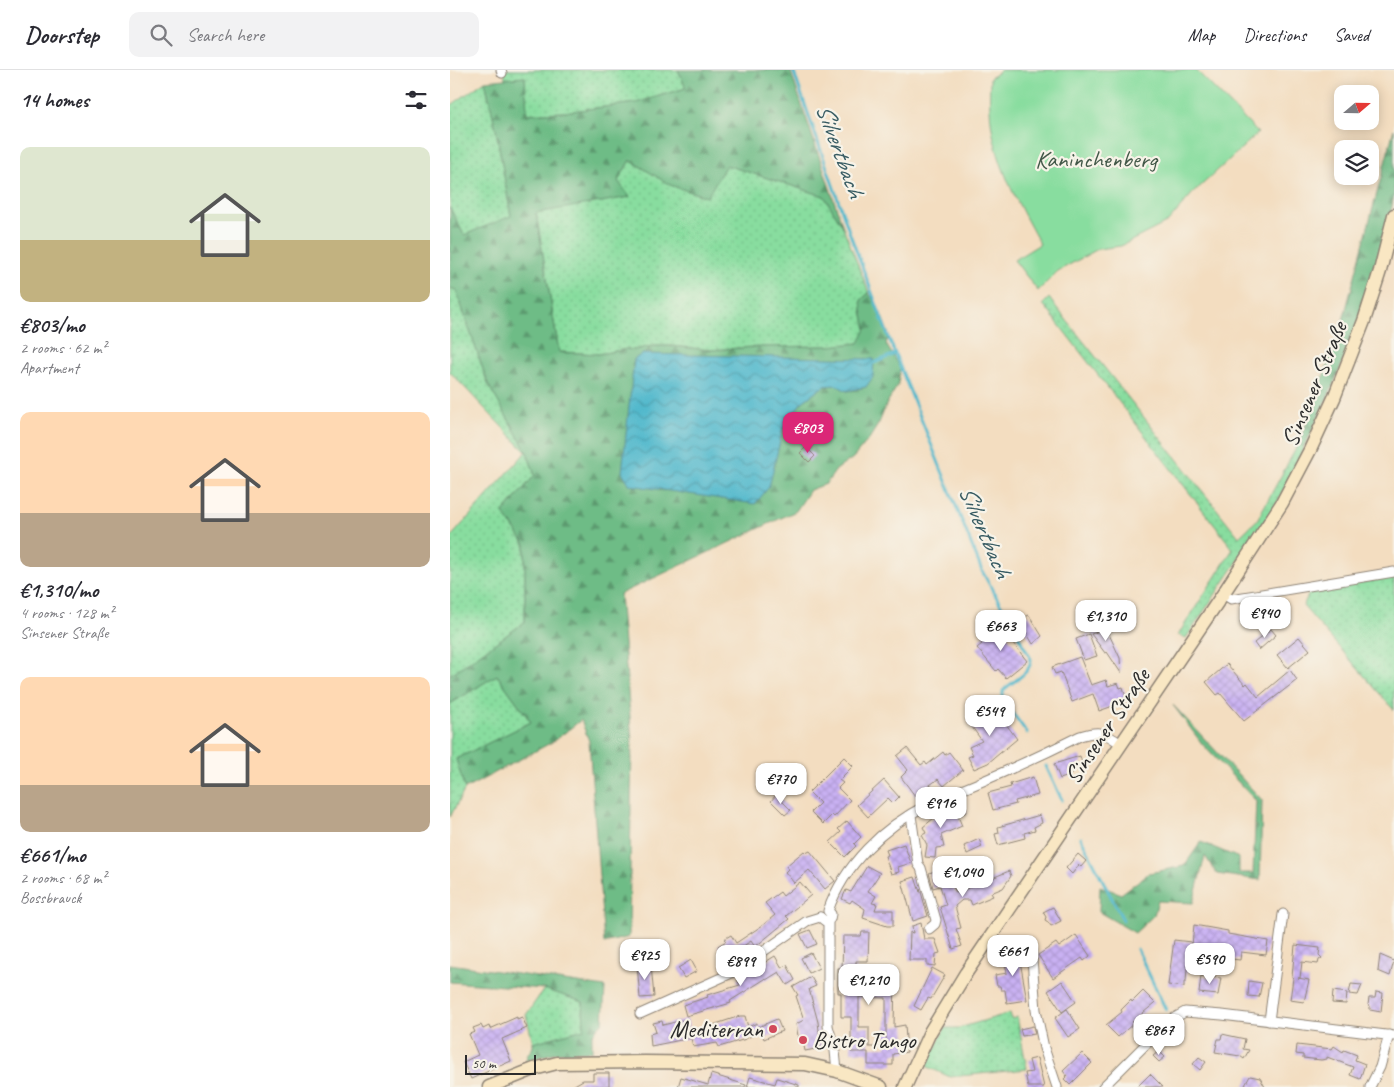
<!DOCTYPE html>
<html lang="en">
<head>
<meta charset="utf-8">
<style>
  body { margin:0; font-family:Caveat,sans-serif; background:#f2f2f3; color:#2b2b33; height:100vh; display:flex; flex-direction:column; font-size:19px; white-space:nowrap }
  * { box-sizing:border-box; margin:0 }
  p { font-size:16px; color:#7c7c81 }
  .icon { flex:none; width:28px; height:28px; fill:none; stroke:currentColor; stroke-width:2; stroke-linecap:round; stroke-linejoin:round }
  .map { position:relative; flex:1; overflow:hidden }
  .drawer { display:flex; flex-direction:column; background:#fff; width:450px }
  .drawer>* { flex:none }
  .needle { width:32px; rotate:70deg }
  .tools { position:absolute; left:884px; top:15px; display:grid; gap:10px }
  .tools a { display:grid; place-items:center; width:45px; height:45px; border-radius:10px; background:#fff; box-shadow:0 2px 12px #0003; font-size:25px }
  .scale { position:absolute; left:15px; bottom:12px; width:71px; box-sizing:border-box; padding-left:5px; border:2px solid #2b2b2b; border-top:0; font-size:14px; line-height:18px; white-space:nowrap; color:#2b2b2b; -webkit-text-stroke:4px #f7f3e8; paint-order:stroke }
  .price { position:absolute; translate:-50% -42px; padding:0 11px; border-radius:10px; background:#fff; color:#222; font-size:16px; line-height:32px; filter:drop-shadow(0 1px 2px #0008) }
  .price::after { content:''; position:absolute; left:50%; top:30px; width:15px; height:11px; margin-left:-8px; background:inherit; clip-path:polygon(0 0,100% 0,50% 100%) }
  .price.active { background:#db2777; color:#fff }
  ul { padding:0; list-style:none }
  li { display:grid; align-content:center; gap:10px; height:265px; padding:0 20px }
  li span { display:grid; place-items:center; height:155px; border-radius:10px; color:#555 }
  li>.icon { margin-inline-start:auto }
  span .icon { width:90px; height:90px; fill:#fffc; stroke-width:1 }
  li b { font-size:21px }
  h2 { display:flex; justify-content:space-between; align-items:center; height:60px; padding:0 20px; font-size:21px }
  header { display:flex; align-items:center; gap:30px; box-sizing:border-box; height:70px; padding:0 25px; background:#fff; border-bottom:1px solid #e1e1e2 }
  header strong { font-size:24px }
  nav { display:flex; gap:28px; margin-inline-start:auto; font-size:18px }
  .search { width:350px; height:45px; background:#f2f2f3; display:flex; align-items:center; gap:12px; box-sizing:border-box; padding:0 18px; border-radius:10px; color:#7c7c81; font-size:19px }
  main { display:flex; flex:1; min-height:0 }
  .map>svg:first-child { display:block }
</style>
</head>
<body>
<header>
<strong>Doorstep</strong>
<div class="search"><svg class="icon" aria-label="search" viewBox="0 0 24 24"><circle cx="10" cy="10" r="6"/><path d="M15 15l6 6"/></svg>Search here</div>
<nav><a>Map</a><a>Directions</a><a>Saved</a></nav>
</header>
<main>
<section class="drawer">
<h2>14 homes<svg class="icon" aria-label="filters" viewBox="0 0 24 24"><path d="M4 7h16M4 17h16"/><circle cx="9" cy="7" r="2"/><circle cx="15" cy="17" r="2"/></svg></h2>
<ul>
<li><span style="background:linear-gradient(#dfe7d0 60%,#c2b280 0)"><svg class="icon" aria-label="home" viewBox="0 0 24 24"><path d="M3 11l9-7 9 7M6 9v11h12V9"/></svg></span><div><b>€803/mo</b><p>2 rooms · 62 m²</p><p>Apartment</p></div></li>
<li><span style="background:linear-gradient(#ffd9b3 65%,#b9a48a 0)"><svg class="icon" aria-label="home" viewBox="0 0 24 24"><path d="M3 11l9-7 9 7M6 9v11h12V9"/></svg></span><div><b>€1,310/mo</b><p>4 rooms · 128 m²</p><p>Sinsener Straße</p></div></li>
<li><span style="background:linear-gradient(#ffd9b3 70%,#b9a48a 0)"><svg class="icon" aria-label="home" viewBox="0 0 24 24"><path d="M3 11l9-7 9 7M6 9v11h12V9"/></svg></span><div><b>€661/mo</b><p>2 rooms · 68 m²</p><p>Bossbrauck</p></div></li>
</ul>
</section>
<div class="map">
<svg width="944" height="1017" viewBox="0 0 944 1017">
  <defs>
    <pattern id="grass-dots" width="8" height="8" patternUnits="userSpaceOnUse" patternTransform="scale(1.25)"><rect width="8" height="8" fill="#88dd9f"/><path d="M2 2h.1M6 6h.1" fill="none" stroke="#76be89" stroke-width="1.8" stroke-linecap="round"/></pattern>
    <pattern id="forest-firs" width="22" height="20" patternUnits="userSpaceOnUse" patternTransform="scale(1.25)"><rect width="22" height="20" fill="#6ebc86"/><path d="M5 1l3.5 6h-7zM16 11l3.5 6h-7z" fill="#5b996e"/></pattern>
    <pattern id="water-waves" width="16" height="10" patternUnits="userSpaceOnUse" patternTransform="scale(1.25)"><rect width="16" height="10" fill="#4fb8cc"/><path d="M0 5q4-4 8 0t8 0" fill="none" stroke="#4296a6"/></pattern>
    <pattern id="building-cross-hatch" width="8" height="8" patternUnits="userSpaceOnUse" patternTransform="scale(1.25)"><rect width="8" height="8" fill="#c9b1f3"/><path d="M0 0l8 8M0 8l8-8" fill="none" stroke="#ad98d0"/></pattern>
  </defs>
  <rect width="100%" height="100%" fill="#f7f3e8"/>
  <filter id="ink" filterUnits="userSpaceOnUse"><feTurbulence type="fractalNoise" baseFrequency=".02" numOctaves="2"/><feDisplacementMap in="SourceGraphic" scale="10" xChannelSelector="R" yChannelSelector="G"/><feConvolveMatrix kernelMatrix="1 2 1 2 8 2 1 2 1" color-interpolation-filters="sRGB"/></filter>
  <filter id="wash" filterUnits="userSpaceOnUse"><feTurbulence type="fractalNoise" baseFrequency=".0096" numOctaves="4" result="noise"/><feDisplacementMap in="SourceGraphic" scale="20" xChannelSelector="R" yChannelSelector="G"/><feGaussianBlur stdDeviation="1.12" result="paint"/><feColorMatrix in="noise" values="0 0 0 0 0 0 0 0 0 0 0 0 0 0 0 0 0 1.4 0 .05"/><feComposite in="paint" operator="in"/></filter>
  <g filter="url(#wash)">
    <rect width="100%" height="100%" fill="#f3ddc0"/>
    <!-- grass -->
    <g fill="url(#grass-dots)" stroke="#5a8465">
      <polygon points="54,0 228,0 236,18 186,33 114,42 76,44 75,7 55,9"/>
      <polygon points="35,11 46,59 61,147 14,165 0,138 0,36"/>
      <polygon points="180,90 220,115 256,127 276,95 374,126 393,157 419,223 411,230 412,240 416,259 410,273 379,276 305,277 261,280 221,276 202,276 184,280 177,279 149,284 109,282 86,142 179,127 168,111"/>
      <polygon points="0,218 6,220 38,314 77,382 85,405 53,443 75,474 75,552 0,605 0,468 76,382 0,302"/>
      <polygon points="599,228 789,467 807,450 849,373 854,377 827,433 736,568 728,565 783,479 593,234"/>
      <polygon points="944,507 944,640 853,536 860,521"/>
      <polygon points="47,605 81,652 6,689 15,719 0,747 0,634"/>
      <polygon points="94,919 133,932 134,959 83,973 76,945"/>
      <polygon points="560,943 562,949 567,947 577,999 500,1007 476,996 495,958 509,958"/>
    </g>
    <!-- forest -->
    <g fill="url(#forest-firs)" stroke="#4c7458" fill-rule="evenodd">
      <path d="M228 0H340L393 157 374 126 276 95 257 127 220 115 180 90 168 111 180 127 86 143 109 282 149 284 177 279 184 280 202 276H221L261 280 305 277 379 276 409 273 416 259 412 240 411 230 419 223 430 241 439 265 436 274 450 298 448 315 437 333 429 353 419 369 403 388 386 400 376 414 360 420 346 441 170 524 182 671 179 867 154 873 139 671 131 650 104 671 15 719 6 689 81 652 47 605 0 634V605L75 552V474L53 443 85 405 77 382 38 314 6 220 0 218V138L14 165 61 146 46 59 35 11 75 7 77 44 114 42 186 33 236 18ZM193 284 416 317 397 321 386 315 374 316 351 333 333 359Z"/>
      <path d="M944 59C944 79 944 100 944 120 943 141 935 162 929 183 911 250 886 315 854 377L849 373 891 258Z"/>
      <polygon points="723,635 812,730 810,810 767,804 755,786 743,833 708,831 704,845 685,863 649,842 650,816 671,824 699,803 734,796 751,772 789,788 789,803 803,803 806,731 753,675"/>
      <polygon points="0,894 155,917 153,952 142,964 142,981 104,983 76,991 77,985 83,977 83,973 134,959 133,932 94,919 0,912"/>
    </g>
    <!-- green -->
    <path fill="#88dd9f" stroke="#5a8465" d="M551 0H746L808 63 742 124 718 152 671 176 648 179 608 201 588 221 564 190 590 174C567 132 542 88 540 39 539 29 540 18 540 8Z"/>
    <!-- water -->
    <polygon fill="url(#water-waves)" stroke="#3d727c" points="193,284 424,289 423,307 416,317 397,321 386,315 374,316 351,333 333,359 319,417 305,434 180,415 172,402 184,289"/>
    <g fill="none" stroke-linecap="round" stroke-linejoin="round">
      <!-- stream -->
      <g stroke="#4fb8cc" stroke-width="3">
        <path d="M343 0 400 164 445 284 532 501 581 589C581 605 561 611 553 621V629L577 663"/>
        <polyline points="424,293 445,284"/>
        <polyline points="596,696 612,730"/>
        <polyline points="631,768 673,850"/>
        <polyline points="687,879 716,940"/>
      </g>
    </g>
    <g id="blocks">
      <!-- building -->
      <g fill="url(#building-cross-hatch)" fill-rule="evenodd">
        <polygon points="356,377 365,386 359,392 350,383"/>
        <polygon points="579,545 592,566 583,574 569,550"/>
        <polygon points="652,549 670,588 671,603 657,582 655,583 641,564 647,562 643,553"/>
        <polygon points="548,554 577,591 556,608 548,599 546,601 527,578 532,574 529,570"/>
        <polygon points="821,559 826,565 809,580 804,573"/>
        <polygon points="639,564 647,586 634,590 626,569"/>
        <polygon points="849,567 860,580 838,598 827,585"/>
        <polygon points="630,587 641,615 656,610 658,616 668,613 670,618 673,617 677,631 649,641 643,624 622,632 611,602 605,604 602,597"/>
        <polygon points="777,594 795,615 797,613 808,627 840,600 847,610 794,651 770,623 767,625 756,612"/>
        <polygon points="542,635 567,669 538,693 524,699 518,687 523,685 519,677 532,671 519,653"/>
        <polygon points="457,678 471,695 475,692 477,695 493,682 495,685 499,682 513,700 494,716 488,709 465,726 451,707 458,700 447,686"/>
        <polygon points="630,686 632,693 627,695 619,706 610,709 604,694"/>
        <polygon points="394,687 403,696 389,710 393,713 388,718 400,730 384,747 382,745 373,754 361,742 370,733 359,722"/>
        <polygon points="583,707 588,725 565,731 566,734 543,740 538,723 561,717 560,714"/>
        <polygon points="434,710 449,727 443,733 438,728 418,747 407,735"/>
        <polygon points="326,725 341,740 335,745 321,731"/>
        <polygon points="514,734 517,742 508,746 512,756 491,765 494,777 486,778 485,788 475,787 477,775 472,765 476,763 473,757 484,748"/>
        <polygon points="590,745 592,753 584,757 585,760 574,763 575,768 548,775 545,764 549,763 548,757"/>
        <polygon points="397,751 411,767 404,774 406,776 395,787 380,772 391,762 388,759"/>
        <polygon points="529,769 532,777 517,784 514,776"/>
        <polygon points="454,774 461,793 448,797 449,802 441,804 435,786 438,785 436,780"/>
        <polygon points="354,781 356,783 360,781 385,811 375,819 359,800 344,813 335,802 338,799 336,796"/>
        <polygon points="628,784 636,791 631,797 629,795 622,804 616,798"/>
        <polygon points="417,796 430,803 418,821 426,826 422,833 427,834 425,840 443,840 443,856 437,856 413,848 415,839 402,830 400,833 392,829 396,820 401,822"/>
        <polygon points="491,796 497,813 501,811 506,823 559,801 561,806 553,818 541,823 543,826 522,835 520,830 512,830 505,836 511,858 506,859 512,876 503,879 490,837 496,835 490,816 483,818 479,803 485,801 484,798"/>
        <polygon points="465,807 470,822 470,819 478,846 463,851 452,811"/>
        <polygon points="350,812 361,825 336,846 339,849 305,877 301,871 275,888 268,876 276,871 274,869 281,865 286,873 313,855 325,845 315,833 330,822 333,826"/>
        <polygon points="603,837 611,851 601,856 598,852 595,850 596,847 593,842"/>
        <polygon points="471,853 474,869 485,869 490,883 486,884 485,896 477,895 477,890 459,890 460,862 463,863 462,856"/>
        <polygon points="744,855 778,861 778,864 818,871 816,885 791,882 790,890 782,889 782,885 775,884 776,879 742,875"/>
        <polygon points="360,860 367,874 357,878 350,864"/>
        <path d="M412 862H419L418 891H406V906L437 907V903H445L444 957 455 955 457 982 443 984V995H418V982H401V947H391V923H388V898H392L393 866H411ZM409 927 436 928V977H419V957H409Z"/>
        <polygon points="626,865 640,886 634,891 632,888 603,908 588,885 606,873 609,877"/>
        <polygon points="570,870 573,890 570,891 577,930 557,933 555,920 551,920 550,916 547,916 545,905 557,903 555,893 559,892 558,887"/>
        <polygon points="724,870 741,872 740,885 738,885 736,912 734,912 734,917 718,915"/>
        <polygon points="845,875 870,878 869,885 872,888 869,890 868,894 852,892 850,908 848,908 859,910 854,932 840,930 843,908 842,907"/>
        <polygon points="361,883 369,898 359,903 351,888"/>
        <polygon points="930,885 944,891 940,906 928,901"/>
        <polygon points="325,886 332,898 337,895 345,910 337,915 329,902 316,910 315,909 280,931 281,933 236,946 233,935 258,927 257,925 290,915 287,910"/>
        <polygon points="241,890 247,901 234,908 228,898"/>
        <polygon points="187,895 201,895 204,927 190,928"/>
        <polygon points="482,898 495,905 481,929 478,928 471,940 464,936"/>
        <polygon points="751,906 771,908 768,925 749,923"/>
        <polygon points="361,907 366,916 359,919 368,952 371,978 355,981 353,971 349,972 346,954 354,950 346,926 348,925 343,917"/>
        <polygon points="612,911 626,932 612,942 598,921"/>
        <polygon points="799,911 812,913 809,927 798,926"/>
        <polygon points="901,914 912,915 908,925 899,924"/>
        <polygon points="693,921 705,933 682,952 684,953 668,967 656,955 672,942 671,940 681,930 682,932"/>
        <polygon points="883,921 897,923 896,934 882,933"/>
        <polygon points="926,922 933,923 931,942 920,940 920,936 918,935 919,928 925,928"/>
        <polygon points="617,939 630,959 618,967 605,948"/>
        <polygon points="290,946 295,946 298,957 307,953 308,957 327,949 332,961 314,969 309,958 310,961 296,969 269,977 267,973 243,977 241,968 201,976 200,964 206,962 203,953 212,951 213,955 237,949 240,963 264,958 263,955"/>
        <polygon points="67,947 67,949 72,947 77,958 52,969 61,991 21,1009 13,992 28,985 19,964 25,962 23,958 31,955 33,959 39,956 40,959"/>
        <polygon points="583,956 585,964 572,966 570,959"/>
        <polygon points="772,964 795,969 793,979 799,980 794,989 790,986 765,982 768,969 771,969"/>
        <polygon points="847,975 882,979 884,976 893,982 894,980 907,985 905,990 915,994 910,1009 900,1005 903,997 877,987 877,989 871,990 853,988 853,985 846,984"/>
        <polygon points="709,981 715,987 709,992 703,986"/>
        <polygon points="632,983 642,993 620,1015 614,1009 617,1006 613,1001"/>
        <polygon points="749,987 756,992 750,1000 743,994"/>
        <polygon points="587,988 594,1017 578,1017 575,1003 582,1002 579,990"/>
        <polygon points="143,1003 159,1003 159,1016 121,1017 133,1010 143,1010"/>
        <polygon points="261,1004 296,1015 295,1017 228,1017 231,1007 258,1015"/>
        <polygon points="700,1004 713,1017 687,1017"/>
        <polygon points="800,1006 810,1008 815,1017 794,1017"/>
        <polygon points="300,1007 325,1014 327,1008 349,1015 349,1017 297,1017"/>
      </g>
    </g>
  </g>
  <g filter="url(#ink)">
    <use href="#blocks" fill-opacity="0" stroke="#8f8476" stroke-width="1"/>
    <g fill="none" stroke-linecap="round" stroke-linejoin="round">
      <defs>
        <g id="street">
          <polyline points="51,0 52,3"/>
          <polyline points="773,524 781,529 944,502"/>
          <polyline points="461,745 468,794 471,798 486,850 485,854 479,859"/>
          <path d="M370 847 375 851 380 849 381 844 378 841C394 795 433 757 477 735 495 726 515 719 533 711 566 697 598 682 630 666 650 660 654 662 671 674"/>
          <polyline points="378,851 378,956 385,981 387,1001"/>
          <polyline points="581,876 586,940 594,978 607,1017"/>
          <polyline points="190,944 284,902 357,851 370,847"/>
          <polyline points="819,951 833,844"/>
          <polyline points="653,1017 719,951 735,942 772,945 944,966"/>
          <polyline points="920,1017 930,997 939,965"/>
        </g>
        <g id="secondary">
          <polyline points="39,1017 84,999 107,993 195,992 355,994 387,1001 431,1017"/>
          <polyline points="455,1017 480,962 516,903 773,524 832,433 860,380 884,328 914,251 930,201 944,145"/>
        </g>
      </defs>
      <!-- street casing -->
      <use href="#street" stroke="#8f8476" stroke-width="11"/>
      <!-- secondary casing -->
      <use href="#secondary" stroke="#8f8476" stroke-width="15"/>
      <!-- street -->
      <use href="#street" stroke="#fff" stroke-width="9"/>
      <!-- secondary -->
      <use href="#secondary" stroke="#f9e7c3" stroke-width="12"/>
    </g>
  </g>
  <!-- markers -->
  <g fill="#d1495b" stroke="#f7f3e8" stroke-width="2">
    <circle cx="323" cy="959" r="5"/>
    <circle cx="353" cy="970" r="5"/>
  </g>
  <g text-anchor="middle" stroke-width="4.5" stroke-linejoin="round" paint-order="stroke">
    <!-- park labels -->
    <g font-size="24" fill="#425848" stroke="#f7f3e8">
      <text x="646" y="97">Kaninchenberg</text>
    </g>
    <!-- street labels -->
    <g font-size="24" fill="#2b2b2b" stroke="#f7f3e8">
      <text transform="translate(864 314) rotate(-67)" y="8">Sinsener Straße</text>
      <text transform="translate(657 656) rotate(-56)" y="8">Sinsener Straße</text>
    </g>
    <!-- poi labels -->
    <g font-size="24" fill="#2b2b2b" stroke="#f7f3e8" text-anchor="end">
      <text x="313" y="967">Mediterran</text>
      <text x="363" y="978" text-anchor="start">Bistro Tango</text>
    </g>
    <!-- water labels -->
    <g font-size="25" font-style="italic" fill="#385c63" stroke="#f7f3e8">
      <text transform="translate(391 80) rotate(70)" y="9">Silvertbach</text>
      <text transform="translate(536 461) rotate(67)" y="9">Silvertbach</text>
    </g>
  </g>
</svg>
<div class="tools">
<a><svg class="needle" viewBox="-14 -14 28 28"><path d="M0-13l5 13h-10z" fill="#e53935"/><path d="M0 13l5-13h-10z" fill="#7c7c81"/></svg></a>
<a><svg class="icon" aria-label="layers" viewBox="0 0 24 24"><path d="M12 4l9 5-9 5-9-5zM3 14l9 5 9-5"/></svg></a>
</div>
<div class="scale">50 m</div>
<b class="price active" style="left:358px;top:384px">€803</b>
<b class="price" style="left:815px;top:569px">€940</b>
<b class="price" style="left:656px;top:572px">€1,310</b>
<b class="price" style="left:551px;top:582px">€663</b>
<b class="price" style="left:540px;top:667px">€549</b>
<b class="price" style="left:331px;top:735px">€770</b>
<b class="price" style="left:491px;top:759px">€916</b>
<b class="price" style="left:513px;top:828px">€1,040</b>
<b class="price" style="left:563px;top:907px">€661</b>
<b class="price" style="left:195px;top:911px">€925</b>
<b class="price" style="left:760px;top:915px">€590</b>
<b class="price" style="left:291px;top:917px">€899</b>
<b class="price" style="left:419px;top:936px">€1,210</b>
<b class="price" style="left:709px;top:986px">€867</b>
</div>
</main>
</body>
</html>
